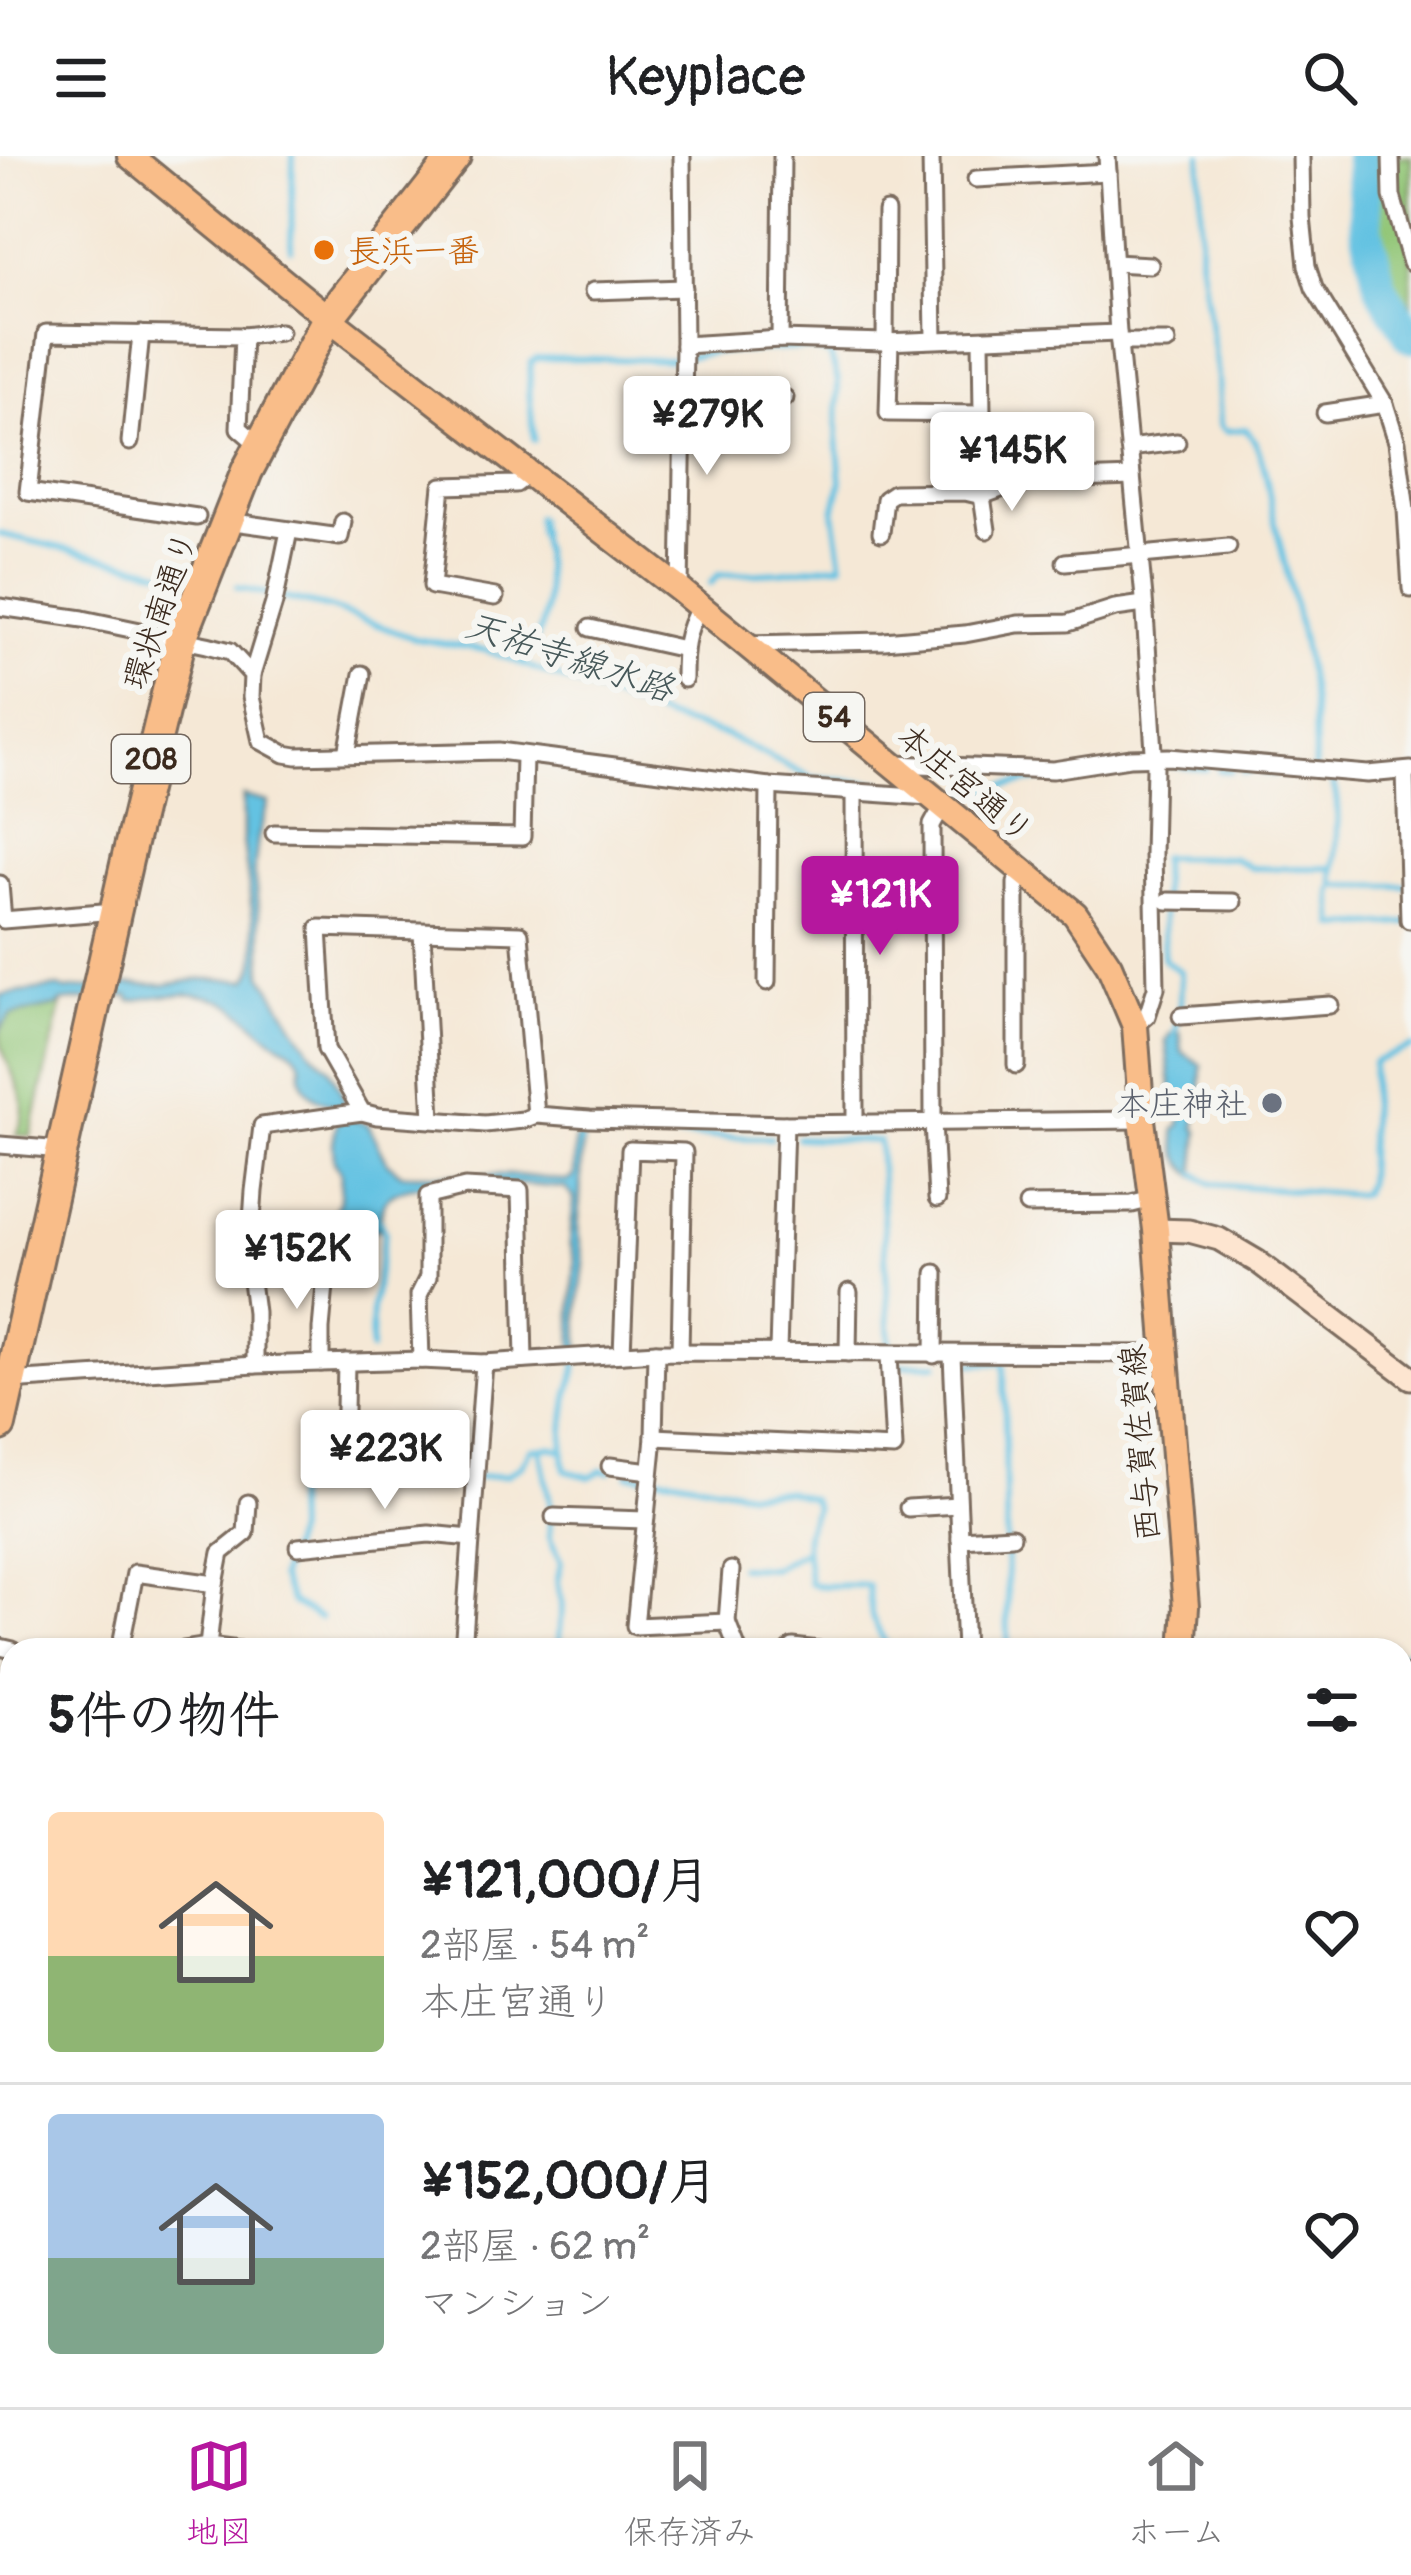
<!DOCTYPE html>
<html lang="ja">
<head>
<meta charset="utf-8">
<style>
  body { margin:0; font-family:Pangolin,"Klee One",sans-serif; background:#f2f2f2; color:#202124; height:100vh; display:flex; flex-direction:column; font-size:45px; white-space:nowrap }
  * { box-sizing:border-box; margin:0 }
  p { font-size:39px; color:#757577 }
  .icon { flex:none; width:66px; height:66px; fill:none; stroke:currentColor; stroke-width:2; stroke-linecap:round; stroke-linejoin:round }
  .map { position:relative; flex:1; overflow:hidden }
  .sheet { position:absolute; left:0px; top:1482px; width:1413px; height:771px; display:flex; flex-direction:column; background:#fff; border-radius:36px 36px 0 0; box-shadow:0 3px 9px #0004 }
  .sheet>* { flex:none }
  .price { position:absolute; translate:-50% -102px; padding:0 27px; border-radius:12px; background:#fff; color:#222; font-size:39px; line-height:78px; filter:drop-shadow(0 3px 6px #0008) }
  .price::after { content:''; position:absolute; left:50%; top:72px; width:36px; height:27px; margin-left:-18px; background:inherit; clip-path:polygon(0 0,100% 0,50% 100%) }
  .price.selected { background:#b5179e; color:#fff }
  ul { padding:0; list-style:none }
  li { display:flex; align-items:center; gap:36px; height:300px; padding:0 48px }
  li+li { border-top:3px solid #e0e0e0 }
  li span { display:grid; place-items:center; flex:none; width:336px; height:240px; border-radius:12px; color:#555 }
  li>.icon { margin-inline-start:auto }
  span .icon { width:144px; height:144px; fill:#fffc; stroke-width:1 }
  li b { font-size:51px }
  h2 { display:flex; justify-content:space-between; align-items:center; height:144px; padding:0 48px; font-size:51px }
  header { display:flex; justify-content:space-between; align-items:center; height:156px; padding:0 48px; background:#fff; font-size:54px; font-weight:600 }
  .tab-bar { display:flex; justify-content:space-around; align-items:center; height:168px; border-top:3px solid #e0e0e0; background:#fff; font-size:33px; color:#757577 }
  .tab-bar a { display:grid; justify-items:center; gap:6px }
  .tab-bar .selected { color:#b5179e }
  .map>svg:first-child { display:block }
</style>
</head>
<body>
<header><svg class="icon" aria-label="menu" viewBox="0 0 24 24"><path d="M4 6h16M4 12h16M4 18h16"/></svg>Keyplace<svg class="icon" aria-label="search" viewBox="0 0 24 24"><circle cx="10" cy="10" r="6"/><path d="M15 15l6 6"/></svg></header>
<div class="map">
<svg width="1411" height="2251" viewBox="0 0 1411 2251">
  <rect width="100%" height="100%" fill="#f6f6f2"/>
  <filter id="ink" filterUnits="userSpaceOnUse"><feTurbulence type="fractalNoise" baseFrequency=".00833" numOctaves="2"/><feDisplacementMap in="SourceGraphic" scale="24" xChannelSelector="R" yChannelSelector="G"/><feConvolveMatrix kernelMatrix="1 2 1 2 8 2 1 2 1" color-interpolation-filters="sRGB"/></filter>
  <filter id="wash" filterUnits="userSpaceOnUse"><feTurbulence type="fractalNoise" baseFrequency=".004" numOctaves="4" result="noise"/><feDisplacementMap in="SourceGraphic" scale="48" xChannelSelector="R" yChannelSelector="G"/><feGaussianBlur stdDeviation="2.7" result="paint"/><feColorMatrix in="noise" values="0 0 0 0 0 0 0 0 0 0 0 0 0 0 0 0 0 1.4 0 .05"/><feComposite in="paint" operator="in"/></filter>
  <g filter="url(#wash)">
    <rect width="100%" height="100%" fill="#f5e8d6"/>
    <!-- green -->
    <g fill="#92c677" stroke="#66784a" stroke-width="3">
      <polygon points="1369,0 1411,0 1411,163 1387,126 1367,14"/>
      <path d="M62 846 31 980 16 979C38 939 0 912 0 876 1 872 8 862 10 859L57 850Z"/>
    </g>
    <!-- water -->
    <g fill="#64c2e2" stroke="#507680" stroke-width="3">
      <path d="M243 640 268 646 258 682 254 715 262 787V818L294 870 314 898 329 912 342 938 350 963 368 968 388 1007 401 1018 516 1019 568 1025 574 1020 575 983 583 981 578 1077 584 1107 578 1158 580 1195H573L572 1158 575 1105 570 1086 574 1042 565 1032C530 1029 405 1015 385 1045 381 1052 380 1066 378 1074L362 1072 330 1077 327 1074 340 1044 341 1016 334 1005 333 987 337 966 343 962 338 950C323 946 307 941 302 924 300 918 302 911 300 905 296 893 280 889 271 882 258 872 247 860 234 851 204 832 163 839 131 845L129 840 62 846 57 850 10 859 0 874V839L59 831 65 834 134 828 163 829 201 823 247 824C256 813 256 802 256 788L243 684Z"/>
      <path d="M1180 877 1182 896 1202 909 1200 951 1195 971 1199 976 1195 1020C1178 1006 1175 994 1175 973L1180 969 1182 958 1174 953 1166 885 1170 878Z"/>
    </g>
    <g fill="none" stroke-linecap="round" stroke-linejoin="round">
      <!-- stream -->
      <g stroke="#64c2e2" stroke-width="6">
        <path d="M1201 0 1200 101 1218 222 1220 269 1226 275 1246 273C1266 295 1267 333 1274 362 1293 446 1320 534 1314 621"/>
        <polyline points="291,93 293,0"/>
        <polyline points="534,284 529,234 531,206 537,202 670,204 713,196 806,192 830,198 838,225 837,281 841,326 834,356 842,408 780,416 718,419 711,427"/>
        <polyline points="0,378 166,416"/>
        <polyline points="237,431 330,452 416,483 485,494 666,562 727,580 812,622 881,628"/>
        <path d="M523 507C558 458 545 415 537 361"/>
        <polyline points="1168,609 1206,613"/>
        <polyline points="1219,614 1231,615"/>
        <polyline points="1243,616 1250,616"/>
        <polyline points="1262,617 1276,618"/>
        <polyline points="1074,619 1093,615"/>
        <path d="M1331 624C1343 645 1335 698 1333 724L1336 729 1407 730"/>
        <polyline points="968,635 1060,621"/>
        <polyline points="1336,729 1332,734 1335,770 1407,767"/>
        <polyline points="1175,877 1180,851 1181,816 1164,804 1161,701 1233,702 1251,712 1334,712"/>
        <polyline points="798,982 879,985 890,1190"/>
        <polyline points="580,987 581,978 587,974 620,979 771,982"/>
        <polyline points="1196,1018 1212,1028 1359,1039 1363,1036 1367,1025 1373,906 1411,891"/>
        <polyline points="371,1194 372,1151 385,1077 378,1063"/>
        <path d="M577 1203C577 1218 570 1228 568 1243 564 1266 561 1292 566 1315L590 1321 603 1314 609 1316"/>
        <polyline points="966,1208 1004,1207 1008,1494"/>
        <polyline points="902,1209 937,1208"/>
        <polyline points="540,1293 551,1351 549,1380 561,1407 557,1425 562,1450 558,1494"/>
        <path d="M628 1319 675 1322 748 1336 786 1335 812 1343 816 1351C799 1384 807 1393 809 1427 821 1433 851 1427 868 1430L872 1462 889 1494"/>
        <polyline points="739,1411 773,1412 803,1396"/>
        <polyline points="320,1462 292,1447 280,1421 295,1376 294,1332 308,1319 379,1320 403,1311 468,1322 507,1319 522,1309 531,1293 550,1291 561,1294"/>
        <polyline points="1401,1726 1411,1711"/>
        <polyline points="0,1886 12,1884"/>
        <polyline points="1384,2251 1384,2241 1411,2241"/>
      </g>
      <!-- canal -->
      <g stroke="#64c2e2" stroke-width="21">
        <polyline points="1401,1506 1411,1504"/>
        <polyline points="0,1555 12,1557"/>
      </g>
      <!-- river -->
      <polyline stroke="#64c2e2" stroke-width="33" points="1361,0 1367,75 1381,132 1411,181"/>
    </g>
  </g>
  <g filter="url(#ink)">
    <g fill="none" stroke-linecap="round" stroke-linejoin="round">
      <defs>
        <g id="street">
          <polyline points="931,0 934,183"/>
          <polyline points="1107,0 1118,177 1144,442 1155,611 1153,698 1156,832 1147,860 1135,870"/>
          <polyline points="1301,0 1302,61 1307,110 1314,132 1385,248 1397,286 1406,354 1411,433"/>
          <polyline points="1391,0 1392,40 1411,107"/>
          <polyline points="976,23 1108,16"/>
          <polyline points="1114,107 1150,109"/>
          <polyline points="593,135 684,132"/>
          <polyline points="243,180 280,176"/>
          <polyline points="780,183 782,0"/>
          <polyline points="890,185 888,257 982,258 981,184"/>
          <polyline points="885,186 886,55"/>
          <polyline points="1119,186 1167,186"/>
          <polyline points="684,189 780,183 885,186 1118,177"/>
          <polyline points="633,249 683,251 785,242"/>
          <polyline points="1325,257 1385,248"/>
          <polyline points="130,286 141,178"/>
          <polyline points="1129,292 1177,286"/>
          <polyline points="982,340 987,374"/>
          <polyline points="197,361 28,336 46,177 243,180 239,272 260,290"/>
          <polyline points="227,365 340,381 343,366"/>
          <polyline points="881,377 885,343 894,337 965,336 982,340 1023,325 1132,321"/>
          <polyline points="1065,406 1228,391"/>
          <polyline points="680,434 684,189 682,0"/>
          <polyline points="495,441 432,430 442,330 516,328 529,318"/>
          <polyline points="0,451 83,463 207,489 230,495 252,519 251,541 261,585 285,598 297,600 499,595 769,630 929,641"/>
          <polyline points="590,472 684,493"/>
          <polyline points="746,488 884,485 965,478 1018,468 1068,467 1115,452 1144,448"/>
          <polyline points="252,519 274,447 289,375"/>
          <path d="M684 523C684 496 685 475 700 451"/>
          <polyline points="347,598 362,518"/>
          <polyline points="894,608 1053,614 1130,602 1169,601 1368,618 1411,614"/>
          <polyline points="1405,615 1409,764"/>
          <polyline points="854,637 855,967"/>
          <polyline points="274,677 522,681 524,600"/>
          <polyline points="0,728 3,764 115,755"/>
          <polyline points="1167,745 1233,746"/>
          <polyline points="422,776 432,963"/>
          <polyline points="767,826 769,630"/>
          <polyline points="1181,860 1330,849"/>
          <polyline points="1016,909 1016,727 1020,714"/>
          <polyline points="536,959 520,778 319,772 326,893 362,956 377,960 485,968 523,964 536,959 590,963 785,968 1142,964"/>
          <polyline points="0,989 62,994"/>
          <polyline points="937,1043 933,966 932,669 942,651"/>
          <polyline points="1027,1049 1132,1048 1152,1043"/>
          <polyline points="778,1195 785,968"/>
          <polyline points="656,1196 654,1281 635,1470 727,1466 738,1494"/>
          <polyline points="848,1197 849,1136"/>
          <polyline points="622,1198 630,994 684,996 680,1196"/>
          <polyline points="934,1199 935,1117"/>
          <polyline points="952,1199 965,1494"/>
          <polyline points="421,1204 419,1139 428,1121 428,1040 465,1031 520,1034 524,1204"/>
          <polyline points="321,1207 321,1173 327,1108"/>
          <polyline points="255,1209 255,1156 249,1109 254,1035 262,970 362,956"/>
          <polyline points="9,1225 255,1209 421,1204 484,1207 656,1196 1165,1198"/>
          <polyline points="654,1281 894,1292 889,1199"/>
          <polyline points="344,1302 346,1206"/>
          <polyline points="610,1310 650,1315"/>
          <polyline points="908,1352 958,1349"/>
          <polyline points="554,1361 645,1364"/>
          <polyline points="960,1383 1012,1380"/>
          <polyline points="298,1391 429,1378 471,1382"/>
          <polyline points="215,1428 221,1397 246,1377 248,1347"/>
          <polyline points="727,1466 731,1414"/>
          <polyline points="0,1491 13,1494"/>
          <polyline points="120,1494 135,1417 215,1428 208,1490"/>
          <polyline points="183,1494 208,1490 239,1494"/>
          <polyline points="463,1494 484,1207"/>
          <polyline points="790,1494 793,1491 819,1494"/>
          <polyline points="1401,1520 1411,1518"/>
          <polyline points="0,1564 12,1566"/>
          <polyline points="0,1749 12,1749"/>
          <polyline points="0,1932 12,1933"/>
          <polyline points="0,2064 12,2065"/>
          <polyline points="0,2230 12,2231"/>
          <polyline points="908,2251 908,2241"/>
          <polyline points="1013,2251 1013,2241"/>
        </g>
        <g id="secondary">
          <polyline points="1156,1074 1189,1075 1219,1083 1258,1106 1411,1222"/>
          <polyline points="1401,1998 1411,1999"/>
        </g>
        <g id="primary">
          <polyline points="130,0 328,162 680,434 1075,758 1109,809 1135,870 1142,964 1156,1074 1186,1451 1183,1494"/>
          <polyline points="1204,2241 1204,2251"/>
        </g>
        <polyline id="highway" points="0,1269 127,704 180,485 247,315 328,162 455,0"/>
      </defs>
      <!-- street casing -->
      <use href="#street" stroke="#7c6c5e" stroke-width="21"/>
      <!-- secondary casing -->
      <use href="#secondary" stroke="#7c6c5e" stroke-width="27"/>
      <!-- primary casing -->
      <use href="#primary" stroke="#7c6c5e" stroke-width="30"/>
      <!-- highway casing -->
      <use href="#highway" stroke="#7c6c5e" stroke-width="36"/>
      <!-- street -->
      <use href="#street" stroke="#fff" stroke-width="15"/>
      <!-- secondary -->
      <use href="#secondary" stroke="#fde5d0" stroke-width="21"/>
      <!-- primary -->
      <use href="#primary" stroke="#f9bd89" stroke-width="24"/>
      <!-- highway -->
      <use href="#highway" stroke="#f9bd89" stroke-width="30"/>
    </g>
  </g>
  <!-- markers -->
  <circle fill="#e8710a" stroke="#f6f6f2" stroke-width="4.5" cx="324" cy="94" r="12"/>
  <circle fill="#6b7280" stroke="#f6f6f2" stroke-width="4.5" cx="1272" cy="947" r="12"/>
  <g text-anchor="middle" stroke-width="12" stroke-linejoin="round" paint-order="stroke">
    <!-- shield labels -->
    <g fill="#f6f6f2" stroke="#73675e" stroke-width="3">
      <rect x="804" y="537" width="60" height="48" rx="9"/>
      <rect x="112" y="579" width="78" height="48" rx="9"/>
    </g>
    <g font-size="30" font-weight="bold" fill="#3b2a1e">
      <text x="834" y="571">54</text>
      <text x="151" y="613">208</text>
    </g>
    <!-- food labels -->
    <g font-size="33" fill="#c56008" stroke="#f6f6f2" text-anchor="start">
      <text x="348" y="106">長浜一番</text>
    </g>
    <!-- street labels -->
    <g font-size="33" fill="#3b2a1e" stroke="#f6f6f2">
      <text transform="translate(159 454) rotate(-71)" y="12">環状南通り</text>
      <text transform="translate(966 627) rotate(40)" y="12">本庄宮通り</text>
      <text transform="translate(1139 1287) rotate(-95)" y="12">西与賀佐賀線</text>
    </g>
    <!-- worship labels -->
    <g font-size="33" fill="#5b616d" stroke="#f6f6f2" text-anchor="end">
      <text x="1248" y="959">本庄神社</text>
    </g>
    <!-- water labels -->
    <g font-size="36" font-style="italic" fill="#475859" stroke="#f6f6f2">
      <text transform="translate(570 500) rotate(18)" y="13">天祐寺線水路</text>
    </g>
  </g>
</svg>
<b class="price" style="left:707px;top:322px">¥279K</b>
<b class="price" style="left:1012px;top:358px">¥145K</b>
<b class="price selected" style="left:880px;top:802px">¥121K</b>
<b class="price" style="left:297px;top:1156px">¥152K</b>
<b class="price" style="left:385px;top:1356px">¥223K</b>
<section class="sheet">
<h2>5件の物件<svg class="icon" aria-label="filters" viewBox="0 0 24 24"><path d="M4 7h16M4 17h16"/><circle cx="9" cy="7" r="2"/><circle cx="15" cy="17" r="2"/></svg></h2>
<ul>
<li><span style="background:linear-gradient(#ffd9b3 60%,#8fb573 0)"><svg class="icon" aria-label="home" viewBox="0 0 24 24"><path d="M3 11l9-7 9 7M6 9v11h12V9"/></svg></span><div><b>¥121,000/月</b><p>2部屋 · 54 m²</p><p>本庄宮通り</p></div><svg class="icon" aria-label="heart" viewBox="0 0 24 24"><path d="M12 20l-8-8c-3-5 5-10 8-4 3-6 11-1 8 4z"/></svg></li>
<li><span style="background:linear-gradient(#a9c7e8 60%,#7fa58c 0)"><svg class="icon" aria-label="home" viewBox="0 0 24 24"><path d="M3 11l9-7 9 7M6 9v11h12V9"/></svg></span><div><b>¥152,000/月</b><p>2部屋 · 62 m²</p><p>マンション</p></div><svg class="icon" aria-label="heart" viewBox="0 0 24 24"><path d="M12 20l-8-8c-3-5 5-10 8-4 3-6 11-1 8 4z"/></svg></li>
</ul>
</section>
</div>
<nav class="tab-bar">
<a class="selected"><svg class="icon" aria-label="map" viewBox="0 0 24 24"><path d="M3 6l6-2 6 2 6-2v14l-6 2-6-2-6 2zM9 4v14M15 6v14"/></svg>地図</a>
<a><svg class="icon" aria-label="saved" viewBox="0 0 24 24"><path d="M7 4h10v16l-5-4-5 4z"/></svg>保存済み</a>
<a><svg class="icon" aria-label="home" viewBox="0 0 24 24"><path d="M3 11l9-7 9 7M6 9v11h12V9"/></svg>ホーム</a>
</nav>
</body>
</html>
